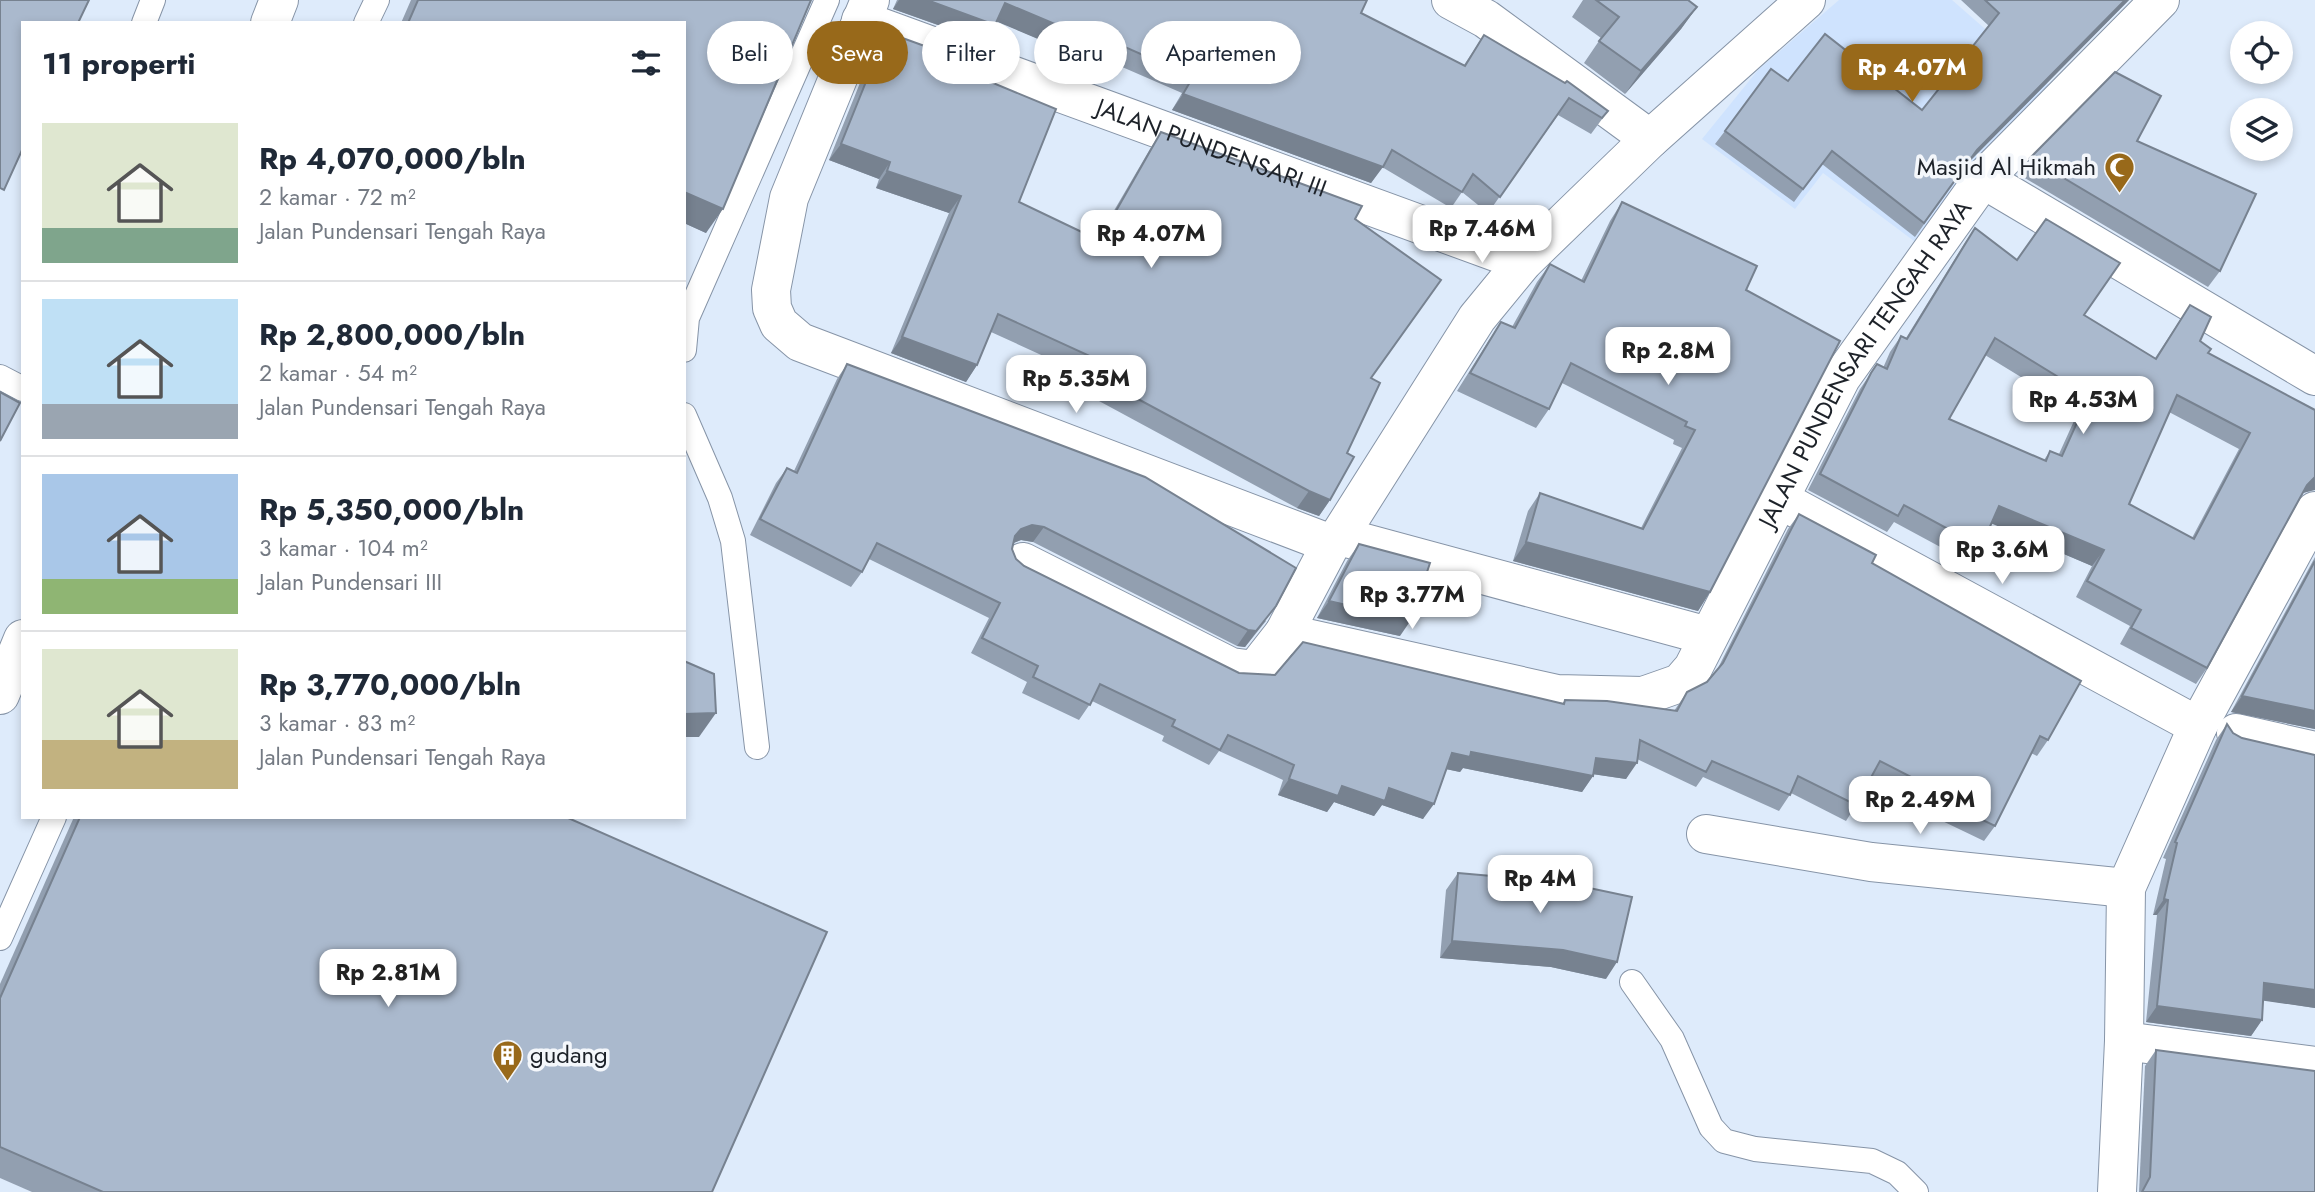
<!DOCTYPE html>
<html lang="id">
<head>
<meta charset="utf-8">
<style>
  body { margin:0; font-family:Jost,sans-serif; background:#f2f2f3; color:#1f2937; height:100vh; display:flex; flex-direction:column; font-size:26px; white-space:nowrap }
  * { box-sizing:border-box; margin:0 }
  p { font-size:23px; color:#747a83 }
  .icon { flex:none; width:38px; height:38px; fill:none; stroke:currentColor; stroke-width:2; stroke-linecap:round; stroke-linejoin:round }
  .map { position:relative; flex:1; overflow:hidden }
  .drawer { position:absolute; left:21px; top:21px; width:665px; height:798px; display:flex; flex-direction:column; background:#fff; border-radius:0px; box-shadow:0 4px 10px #0003 }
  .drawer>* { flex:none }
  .hud { position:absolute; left:707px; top:21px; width:665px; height:63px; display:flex; gap:14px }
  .controls { position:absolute; left:2230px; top:21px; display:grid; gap:14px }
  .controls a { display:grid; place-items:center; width:63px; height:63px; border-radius:50%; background:#fff; box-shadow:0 4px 10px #0003; font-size:35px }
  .price { position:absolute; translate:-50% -60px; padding:0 16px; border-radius:14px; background:#fff; color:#222; font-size:23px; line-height:46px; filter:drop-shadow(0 2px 4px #0008) }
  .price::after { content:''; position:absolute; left:50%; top:42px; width:21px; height:16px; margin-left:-10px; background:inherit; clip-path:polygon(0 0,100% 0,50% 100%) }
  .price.current { background:#98691a; color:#fff }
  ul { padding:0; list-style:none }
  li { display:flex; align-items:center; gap:21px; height:175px; padding:0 21px }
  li+li { border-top:2px solid #e0e1e3 }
  li span { display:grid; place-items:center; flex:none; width:196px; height:140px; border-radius:0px; color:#555 }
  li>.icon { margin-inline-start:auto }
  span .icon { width:84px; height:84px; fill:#fffc; stroke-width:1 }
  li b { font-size:30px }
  h2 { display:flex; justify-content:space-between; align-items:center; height:84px; padding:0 21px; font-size:30px }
  .chip { padding:0 24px; border-radius:32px; background:#fff; box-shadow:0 4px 10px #0003; font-size:24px; line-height:63px }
  .chip.current { background:#98691a; color:#fff }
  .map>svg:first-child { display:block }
</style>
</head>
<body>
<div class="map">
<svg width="2315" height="1192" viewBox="0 0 2315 1192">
  <rect width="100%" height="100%" fill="#deebfb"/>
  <!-- built -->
  <polygon fill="#cfe3fe" points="1839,0 1952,0 2055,90 1926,250 1823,173 1795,209 1702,139 1758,70"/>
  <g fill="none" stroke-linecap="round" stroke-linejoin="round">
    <defs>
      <g id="lane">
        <polyline points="144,23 153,0"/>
        <polyline points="366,23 377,0"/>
        <polyline points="684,350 687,318 827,0"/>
        <polyline points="0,377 23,389"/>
        <polyline points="684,415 720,498 733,541 757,747"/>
        <polyline points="0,938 54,817"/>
        <polyline points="1632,982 1672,1039 1711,1127 1724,1141 1755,1149 1872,1161 1897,1173 1916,1192"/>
      </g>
      <g id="street">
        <polyline points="870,0 789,198 771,290 772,308 779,324 800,342 1331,544"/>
        <polyline points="1451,0 1486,19 1650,139"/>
        <path id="s1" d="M861 20 1523 262"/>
        <polyline points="270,23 279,0"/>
        <polyline points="1983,179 2315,376"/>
        <polyline points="1779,499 2198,726"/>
        <polyline points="1339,536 1708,636"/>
        <polyline points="1023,562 1231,667 1255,670 1284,633 1331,544 1339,536 1477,318 1523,262 1650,139 1806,0"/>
        <path id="s2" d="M1284 633 1557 694 1643 696 1680 683 1693 668 1841 378 1983 179 2160 0"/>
        <polyline points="0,695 23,639"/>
        <polyline points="2236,733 2315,751"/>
        <polyline points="1706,834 1871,862 2126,888"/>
        <polyline points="2124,1041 2315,1066"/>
        <polyline points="2117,1192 2124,1041 2126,888 2198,726 2315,511"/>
      </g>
    </defs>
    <!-- lane casing -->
    <use href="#lane" stroke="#8694a7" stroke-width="26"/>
    <!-- street casing -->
    <use href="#street" stroke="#8694a7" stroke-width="40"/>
    <!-- lane -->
    <use href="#lane" stroke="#fff" stroke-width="24"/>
    <!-- street -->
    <use href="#street" stroke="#fff" stroke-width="38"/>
  </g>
  <!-- wall -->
  <g fill="#929fb0" fill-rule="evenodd">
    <polygon points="411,0 811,0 706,233 684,223 684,23 401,23"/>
    <polygon points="897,0 1367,0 1361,13 1464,65 1484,35 1608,111 1591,134 1558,115 1488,213 1462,192 1451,208 1382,167 1371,183 1172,110 1182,93 1106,60 1102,66 997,21 983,41 893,9"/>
    <polygon points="1583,0 1688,0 1697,7 1681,29 1625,94 1584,63 1601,38 1572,17"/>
    <polygon points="1961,0 2129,0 1967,164 1915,237 1822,164 1794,202 1715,144 1725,131 1788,81 1922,110 1989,26"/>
    <polygon points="886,32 974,70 981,78 1019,202 1088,235 1098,238 1150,149 1161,132 1355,219 1371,378 1330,500 1319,516 1297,508 1099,401 1107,385 991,332 977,365 966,382 891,353 949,213 876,188 879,179 829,160 874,48"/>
    <polygon points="2137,141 2220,271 2208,287 2018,174 2030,158"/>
    <polygon points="1622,202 1746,290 1710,592 1698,611 1513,561 1528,511 1540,493 1641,528 1682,448 1673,444 1674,440 1562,383 1549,409 1536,428 1457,391 1489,340 1501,322 1512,327 1537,282 1550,264 1581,281 1610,221"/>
    <path d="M1975 228 2084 315 2155 358 2190 305 2200 341 2314 489 2303 493 2207 668 2196 684 2120 644 2130 626 2076 597 2092 566 1992 523 1981 547 1970 563 1894 522 1887 532 1808 490 1860 389 1877 364 1883 368 1890 352 1901 336 1906 338 1964 244ZM1985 355 2078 412 2059 454 2050 451 2044 460 1949 419ZM2169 412 2239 449 2192 538 2129 504Z"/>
    <polygon points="847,364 1266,621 1245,647 1237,646 1033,542 1021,540 1013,543 1012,549 1016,559 1024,566 1239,673 1563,703 1565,700 1674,711 1687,692 1707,682 1716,672 1788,529 1799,514 1872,563 2048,740 2037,756 2031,753 1995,826 1984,841 1934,817 1937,812 1871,777 1856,805 1846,821 1791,793 1779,811 1703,777 1696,787 1637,759 1626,779 1593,774 1593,776 1582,792 1463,768 1460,772 1446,769 1423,819 1382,805 1374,816 1334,802 1327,812 1278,795 1283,780 1219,751 1209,765 1162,741 1164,736 1092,701 1079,720 1022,693 1027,682 971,653 989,618 869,559 862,572 851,587 750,535 776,483 787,468 794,471 837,379"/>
    <polygon points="1359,544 1400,636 1317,618 1347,561"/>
    <polygon points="2315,557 2315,729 2231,712"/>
    <polygon points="2227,724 2233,733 2242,738 2315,755 2315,1008 2263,1000 2262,1020 2251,1036 2146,1022 2157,915 2153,915 2166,859 2163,858 2216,740"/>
    <polygon points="74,817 566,817 712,1192 32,1192 0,1178 0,984"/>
    <polygon points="1458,873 1606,979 1551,967 1440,958 1446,890"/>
    <polygon points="2156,1050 2315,1192 2139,1192 2145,1066"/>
  </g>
  <!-- shaded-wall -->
  <g fill="#778290">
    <polygon points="899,0 927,0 995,25 983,41 893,9"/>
    <polygon points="2125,0 2129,0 1967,164 1915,237 1977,150"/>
    <polygon points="1005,3 1114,49 1102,66 993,20"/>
    <polygon points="1697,7 1681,29 1625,94 1641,71"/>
    <polygon points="1183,94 1383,167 1371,183 1172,110"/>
    <polygon points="841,144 890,162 879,179 829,160"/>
    <polygon points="887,171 961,196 949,213 876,188"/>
    <polygon points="684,192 723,209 706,233 684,223"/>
    <polygon points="902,337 977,365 966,382 891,353"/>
    <polygon points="2315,477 2315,490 2303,493 2307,485"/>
    <polygon points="1309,491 1330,500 1319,516 1297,508"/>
    <polygon points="1999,506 2104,550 2092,566 1988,522"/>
    <polygon points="1032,525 1044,527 1033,542 1021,540 1011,544 1015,536 1021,529"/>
    <polygon points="1526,542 1710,592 1698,611 1513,561"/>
    <polygon points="1329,601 1411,620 1400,636 1317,618"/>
    <polygon points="1276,606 1245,647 1237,646 1248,630"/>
    <polygon points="2242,696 2315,711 2315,729 2231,712"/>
    <polygon points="716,713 699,737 684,737 684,714"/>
    <polygon points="1471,752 1593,776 1582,792 1463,768 1460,772 1441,768 1452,753"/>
    <polygon points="1596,758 1637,763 1626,779 1585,773"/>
    <polygon points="1289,779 1342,786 1389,788 1434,804 1423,819 1382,805 1374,816 1334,802 1327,812 1278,795"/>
    <polygon points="2164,899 2168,900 2157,915 2153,915"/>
    <polygon points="1452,941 1563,950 1617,962 1606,979 1551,967 1440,958"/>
    <polygon points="2264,983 2315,990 2315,1008 2252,999"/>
    <polygon points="2157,1006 2262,1020 2251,1036 2146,1022"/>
  </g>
  <!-- building -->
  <g fill="#aab9cd" stroke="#778290" stroke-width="2" fill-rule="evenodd">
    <polygon points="0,0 89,0 78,23 23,23 23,148 4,190 0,188"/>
    <polygon points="418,0 811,0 723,209 684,192 684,23 408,23"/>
    <polygon points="927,0 1367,0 1361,13 1465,66 1484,35 1565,83 1567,81 1608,111 1602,118 1569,98 1500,197 1473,174 1462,192 1392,150 1383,167 1183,94 1193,77 1116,43 1114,49 1005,3 995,25"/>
    <polygon points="1596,0 1688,0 1697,7 1641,71 1599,41 1619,17"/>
    <polygon points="1985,0 2125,0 1977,150 1924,223 1832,151 1803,189 1725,131 1771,69 1788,81 1825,34 1922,110 1999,13"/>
    <polygon points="886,32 977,65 974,70 983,73 981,78 1056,109 1019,202 1088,235 1100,239 1161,132 1362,206 1355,219 1441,280 1371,378 1380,383 1347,453 1354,457 1330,500 1309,491 1110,384 1118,369 998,314 977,365 902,337 961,196 887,171 890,162 841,144"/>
    <polygon points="2115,72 2161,96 2137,141 2256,194 2220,271 2030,158"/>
    <polygon points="1622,202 1757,266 1746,290 1840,341 1710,592 1526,542 1540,493 1643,529 1695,430 1685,426 1687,422 1571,363 1549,409 1470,373 1501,322 1515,328 1550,264 1584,282"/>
    <path d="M2046 219 2120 263 2084 315 2156 359 2190 305 2211 317 2200 341 2211 349 2208 353 2315 410V477L2307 485 2207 668 2131 628 2141 610 2087 581 2104 550 1999 506 1981 547 1904 505 1898 516 1820 474 1871 373 1877 364 1887 369 1901 336 1907 339 1975 228 2017 260ZM1995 338 2089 396 2062 456 2050 451 2046 461 1949 419ZM2177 395 2250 433 2194 539 2129 504Z"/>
    <polygon points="847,364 1145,477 1296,568 1276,606 1256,631 1248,630 1044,527 1032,525 1021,529 1015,536 1012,549 1016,559 1024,566 1239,673 1275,675 1303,642 1564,704 1565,700 1607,701 1677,711 1687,692 1707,682 1723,663 1799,514 1876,555 1872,563 2081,681 2048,740 2040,736 1995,826 1945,802 1948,796 1880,761 1856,805 1798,776 1790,795 1712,761 1706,772 1640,740 1637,763 1596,758 1593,776 1471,752 1470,757 1452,753 1434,804 1389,788 1385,801 1342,786 1338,796 1289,779 1294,765 1228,735 1220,750 1172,726 1175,720 1100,684 1090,705 1033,677 1038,666 982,638 1000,603 877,543 862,572 760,519 787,468 797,473"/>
    <polygon points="0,392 20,403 0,441"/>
    <polygon points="1359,544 1430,563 1411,620 1329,601"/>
    <polygon points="2315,561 2315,711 2242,696"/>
    <polygon points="684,661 714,674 716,713 684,714"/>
    <polygon points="2227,724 2233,733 2242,738 2315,755 2315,990 2264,983 2262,1020 2157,1006 2168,900 2164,899 2177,843 2175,842"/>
    <polygon points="80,817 566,817 827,932 712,1192 103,1192 0,1147 0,998"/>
    <polygon points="1458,873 1561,882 1632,897 1617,962 1563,950 1452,941"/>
    <polygon points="2156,1050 2315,1071 2315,1192 2142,1192 2150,1177"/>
  </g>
  <!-- icons -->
  <defs>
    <symbol id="mosque-pin" viewBox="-11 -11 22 30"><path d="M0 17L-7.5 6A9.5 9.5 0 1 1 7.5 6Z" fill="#98691a" stroke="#f4f7fb"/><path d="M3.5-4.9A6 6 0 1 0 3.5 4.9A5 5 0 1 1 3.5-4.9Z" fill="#fff"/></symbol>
    <symbol id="building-pin" viewBox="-11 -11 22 30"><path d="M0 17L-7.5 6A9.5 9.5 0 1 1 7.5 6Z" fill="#98691a" stroke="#f4f7fb"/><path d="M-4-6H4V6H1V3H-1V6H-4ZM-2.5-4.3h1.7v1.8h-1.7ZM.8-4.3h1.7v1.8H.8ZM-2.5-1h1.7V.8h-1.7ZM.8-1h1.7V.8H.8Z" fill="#fff"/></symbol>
  </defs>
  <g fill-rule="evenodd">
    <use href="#mosque-pin" x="2102" y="150" width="35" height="47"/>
    <use href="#building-pin" x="490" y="1038" width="35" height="47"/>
  </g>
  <g text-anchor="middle" stroke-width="7" stroke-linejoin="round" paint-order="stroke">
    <!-- street labels -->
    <g font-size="24" fill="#1d2229" stroke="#f4f7fb">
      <text dy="8" stroke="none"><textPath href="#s1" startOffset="373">JALAN PUNDENSARI III</textPath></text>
      <text dy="8" stroke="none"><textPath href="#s2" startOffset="775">JALAN PUNDENSARI TENGAH RAYA</textPath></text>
    </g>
    <!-- poi labels -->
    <g font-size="24" fill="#1d2229" stroke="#f4f7fb" text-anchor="end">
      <text x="2096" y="175">Masjid Al Hikmah</text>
      <text x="530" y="1063" text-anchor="start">gudang</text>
    </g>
  </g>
</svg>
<div class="controls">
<a><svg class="icon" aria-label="locate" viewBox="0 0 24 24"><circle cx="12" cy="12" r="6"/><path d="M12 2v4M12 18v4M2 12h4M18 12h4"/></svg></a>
<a><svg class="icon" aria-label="layers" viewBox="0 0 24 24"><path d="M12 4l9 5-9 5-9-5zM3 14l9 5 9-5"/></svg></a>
</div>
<b class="price current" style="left:1912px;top:104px">Rp 4.07M</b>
<b class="price" style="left:1482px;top:265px">Rp 7.46M</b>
<b class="price" style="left:1151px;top:270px">Rp 4.07M</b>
<b class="price" style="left:1668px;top:387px">Rp 2.8M</b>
<b class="price" style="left:1076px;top:415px">Rp 5.35M</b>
<b class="price" style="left:2083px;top:436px">Rp 4.53M</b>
<b class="price" style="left:2002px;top:586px">Rp 3.6M</b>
<b class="price" style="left:1412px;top:631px">Rp 3.77M</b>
<b class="price" style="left:1920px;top:836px">Rp 2.49M</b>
<b class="price" style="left:1540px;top:915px">Rp 4M</b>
<b class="price" style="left:388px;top:1009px">Rp 2.81M</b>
<div class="hud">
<a class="chip">Beli</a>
<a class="chip current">Sewa</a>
<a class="chip">Filter</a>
<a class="chip">Baru</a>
<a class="chip">Apartemen</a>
</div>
<section class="drawer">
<h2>11 properti<svg class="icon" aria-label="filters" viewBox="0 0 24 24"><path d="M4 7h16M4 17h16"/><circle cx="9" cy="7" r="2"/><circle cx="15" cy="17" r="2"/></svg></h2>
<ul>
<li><span style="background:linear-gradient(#dfe7d0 75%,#7fa58c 0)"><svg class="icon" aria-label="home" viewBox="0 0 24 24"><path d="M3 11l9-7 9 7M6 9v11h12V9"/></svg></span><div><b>Rp 4,070,000/bln</b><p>2 kamar · 72 m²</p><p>Jalan Pundensari Tengah Raya</p></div></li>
<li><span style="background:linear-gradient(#bfe0f5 75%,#9aa5b1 0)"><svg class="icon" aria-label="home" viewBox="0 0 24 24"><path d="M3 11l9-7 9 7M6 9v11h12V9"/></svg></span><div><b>Rp 2,800,000/bln</b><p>2 kamar · 54 m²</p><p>Jalan Pundensari Tengah Raya</p></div></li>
<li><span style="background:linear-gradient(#a9c7e8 75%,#8fb573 0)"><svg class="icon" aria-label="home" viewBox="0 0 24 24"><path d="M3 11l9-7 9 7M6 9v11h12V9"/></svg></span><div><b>Rp 5,350,000/bln</b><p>3 kamar · 104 m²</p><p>Jalan Pundensari III</p></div></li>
<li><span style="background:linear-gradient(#dfe7d0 65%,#c2b280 0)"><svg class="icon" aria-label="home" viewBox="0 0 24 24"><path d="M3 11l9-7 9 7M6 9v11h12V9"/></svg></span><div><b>Rp 3,770,000/bln</b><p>3 kamar · 83 m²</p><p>Jalan Pundensari Tengah Raya</p></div></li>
</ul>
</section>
</div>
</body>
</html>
